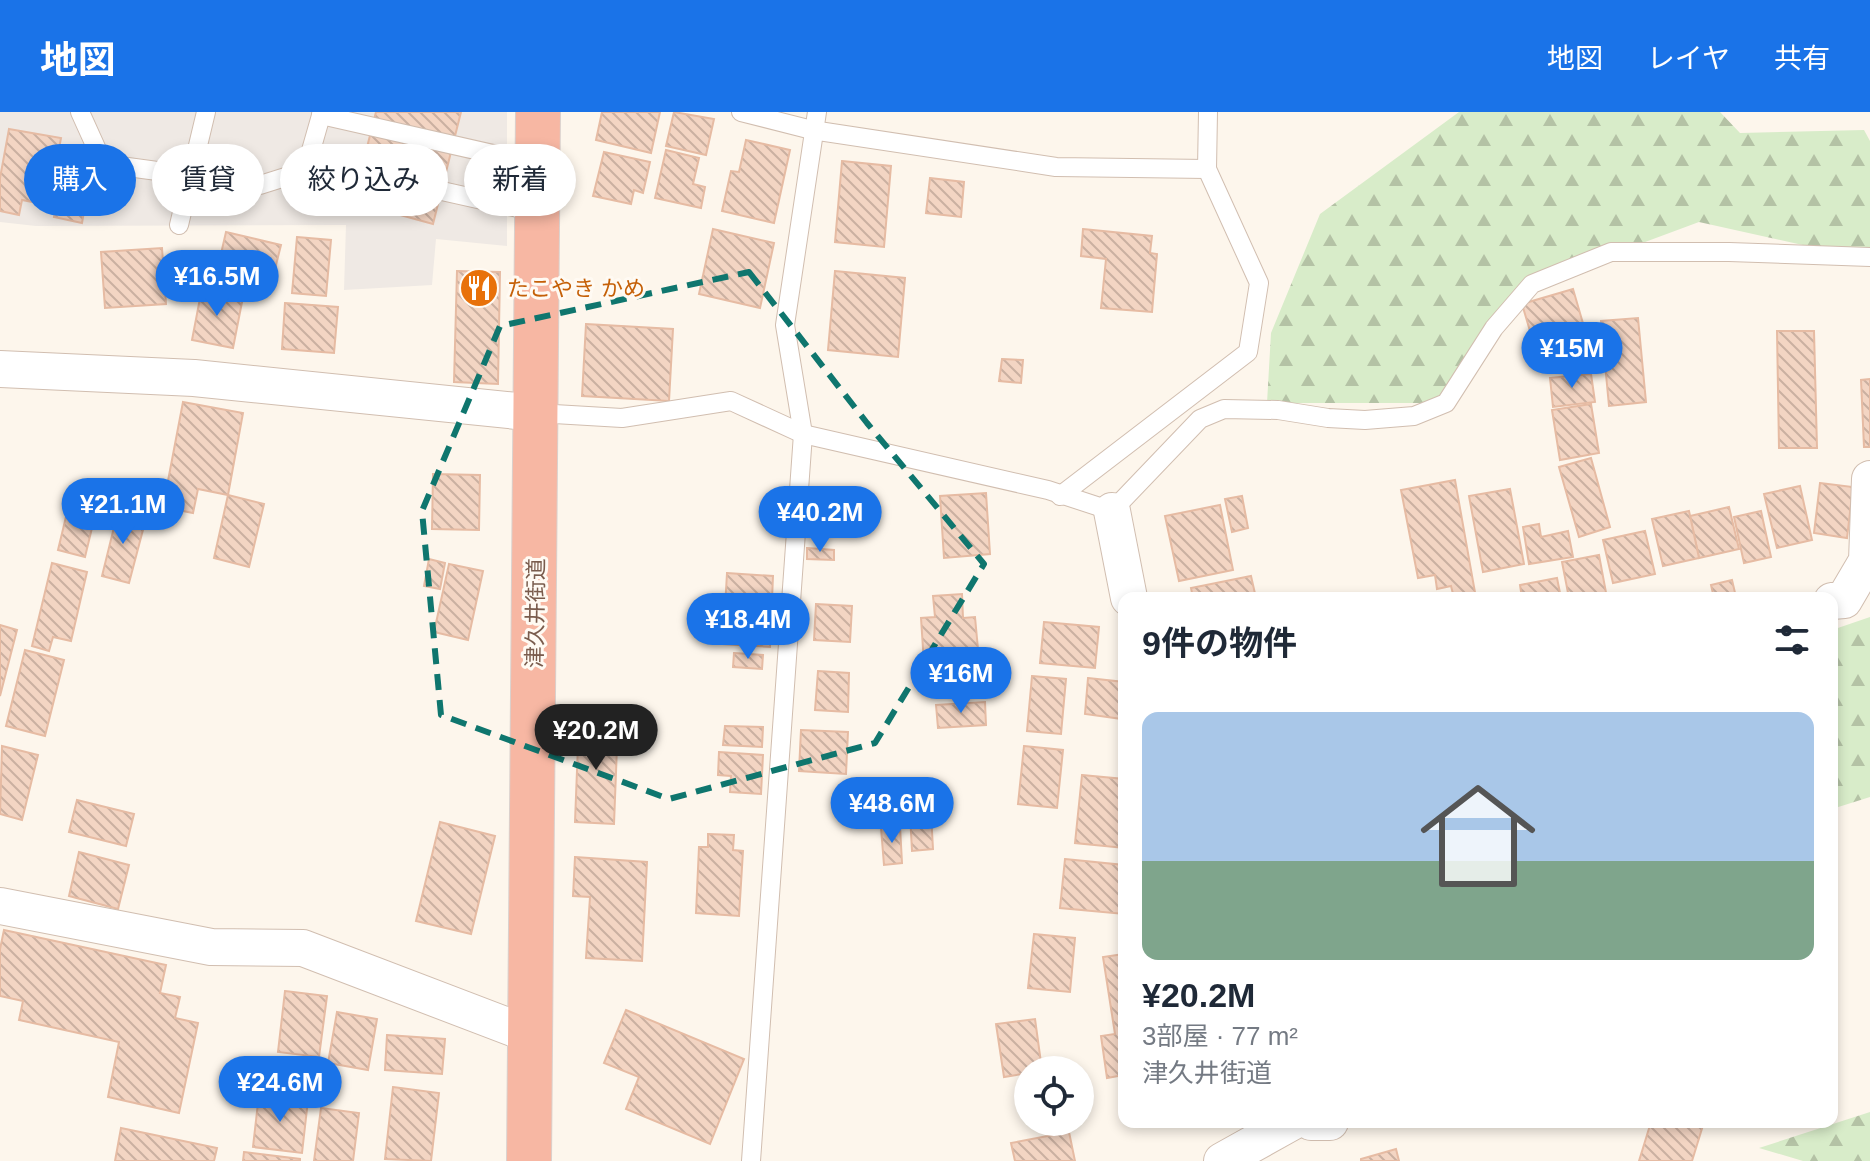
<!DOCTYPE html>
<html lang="ja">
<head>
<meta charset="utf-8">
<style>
  body { margin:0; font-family:Arial,"Noto Sans JP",sans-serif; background:#f6f6f7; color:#1f2937; height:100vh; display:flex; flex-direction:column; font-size:30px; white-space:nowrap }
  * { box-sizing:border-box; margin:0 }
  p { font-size:26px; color:#747a83 }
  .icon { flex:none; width:44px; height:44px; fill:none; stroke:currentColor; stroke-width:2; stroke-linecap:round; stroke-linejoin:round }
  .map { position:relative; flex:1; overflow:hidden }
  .side { position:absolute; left:1118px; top:480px; width:720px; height:536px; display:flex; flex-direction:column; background:#fff; border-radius:16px; box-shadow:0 4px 12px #0003 }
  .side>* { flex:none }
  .top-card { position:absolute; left:24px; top:32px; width:760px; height:72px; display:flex; gap:16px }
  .buttons { position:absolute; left:1014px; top:944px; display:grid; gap:16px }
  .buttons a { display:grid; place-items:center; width:80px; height:80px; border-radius:50%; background:#fff; box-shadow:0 4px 12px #0003; font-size:40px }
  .price { position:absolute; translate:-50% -68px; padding:0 18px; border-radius:28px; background:#1a73e8; color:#fff; font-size:26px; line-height:52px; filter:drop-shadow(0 2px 4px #0008) }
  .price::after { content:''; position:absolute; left:50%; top:48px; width:24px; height:18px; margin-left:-12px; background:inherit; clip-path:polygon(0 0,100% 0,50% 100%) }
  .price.selected { background:#222; color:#fff }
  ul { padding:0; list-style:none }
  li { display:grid; align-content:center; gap:16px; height:424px; padding:0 24px }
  li span { display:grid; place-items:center; height:248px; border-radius:16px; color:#555 }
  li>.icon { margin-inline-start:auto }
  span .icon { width:144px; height:144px; fill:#fffc; stroke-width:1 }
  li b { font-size:34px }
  h2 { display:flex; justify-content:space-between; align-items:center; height:96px; padding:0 24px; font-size:34px }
  .tag { padding:0 28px; border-radius:36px; background:#fff; box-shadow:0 4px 12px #0003; font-size:28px; line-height:72px }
  .tag.selected { background:#1a73e8; color:#fff }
  header { display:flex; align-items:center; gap:48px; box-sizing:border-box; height:112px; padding:0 40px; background:#1a73e8; color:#fff }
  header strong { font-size:38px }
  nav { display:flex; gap:44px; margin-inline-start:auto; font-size:28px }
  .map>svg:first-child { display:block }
</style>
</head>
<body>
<header>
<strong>地図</strong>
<nav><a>地図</a><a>レイヤ</a><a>共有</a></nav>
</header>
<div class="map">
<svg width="1870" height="1049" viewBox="0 0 1870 1049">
  <defs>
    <pattern id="forest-firs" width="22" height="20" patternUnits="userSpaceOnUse" patternTransform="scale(2)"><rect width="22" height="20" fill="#d8ecc9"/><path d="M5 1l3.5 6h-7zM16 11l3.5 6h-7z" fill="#b4c2a5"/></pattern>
    <pattern id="building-back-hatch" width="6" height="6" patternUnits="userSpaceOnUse" patternTransform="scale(2)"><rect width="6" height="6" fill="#f3d5c3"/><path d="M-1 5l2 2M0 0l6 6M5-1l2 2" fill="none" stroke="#cab0a1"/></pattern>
  </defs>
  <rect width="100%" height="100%" fill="#fdf6ec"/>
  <!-- industrial -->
  <polygon fill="#efe9e4" points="0,0 507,0 507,134 436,127 432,173 344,178 346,113 36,114 0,110"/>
  <!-- forest -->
  <g fill="url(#forest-firs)">
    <polygon points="1459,0 1720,0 1740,21 1864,18 1870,29 1870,148 1699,110 1532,172 1446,291 1267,291 1271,221 1320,102"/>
    <polygon points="1870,505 1870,685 1832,697 1832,518"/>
    <polygon points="1870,1000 1870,1049 1803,1049 1759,1036"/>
  </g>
  <!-- building -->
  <g fill="url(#building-back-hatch)" stroke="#e6bba3" stroke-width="2">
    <polygon points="376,0 461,0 433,112 353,90"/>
    <polygon points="602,0 660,0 651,41 596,28"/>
    <polygon points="674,0 714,7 706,43 666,34"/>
    <polygon points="9,17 61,26 48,93 22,88 19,103 0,99 0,66"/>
    <polygon points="746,28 790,38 774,111 722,99 731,59 739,60"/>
    <polygon points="67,38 80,41 74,80 87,82 82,111 54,105"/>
    <polygon points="666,38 699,46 693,72 705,75 701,96 655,86"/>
    <polygon points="604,40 650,50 643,81 634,78 631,92 593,84"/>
    <polygon points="842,49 891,54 884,135 835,130"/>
    <polygon points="930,66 964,70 961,105 926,101"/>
    <polygon points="713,117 774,131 760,196 699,182"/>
    <polygon points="1083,117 1152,124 1150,141 1157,142 1152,200 1101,196 1106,147 1081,144"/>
    <polygon points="226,120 281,133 269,181 215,168"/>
    <polygon points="297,125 331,128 326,184 292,181"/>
    <polygon points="162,136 166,192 105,196 101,140"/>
    <polygon points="457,159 500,160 498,272 454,270"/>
    <polygon points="835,159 905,166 898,245 828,238"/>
    <polygon points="202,176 243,185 233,236 192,228"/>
    <polygon points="1573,177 1589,232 1538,246 1522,192"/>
    <polygon points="285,191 338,195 334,241 282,237"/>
    <polygon points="1638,206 1646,290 1609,294 1601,209"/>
    <polygon points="586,212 673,217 669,289 582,284"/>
    <polygon points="1777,219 1814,219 1817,336 1779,336"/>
    <polygon points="1002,247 1023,248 1021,271 999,269"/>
    <polygon points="1591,262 1595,290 1553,295 1550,266"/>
    <polygon points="1870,267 1870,335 1864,335 1861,268"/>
    <polygon points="183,290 243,301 228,383 198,377 193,401 163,395"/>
    <polygon points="1591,292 1599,341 1560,348 1552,298"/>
    <polygon points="1591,346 1610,415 1579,425 1559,355"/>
    <polygon points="433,362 480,363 479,418 432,417"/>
    <polygon points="1455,368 1476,486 1454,486 1451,474 1437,477 1435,463 1418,466 1401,378"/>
    <polygon points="1820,371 1853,375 1847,426 1814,421"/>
    <polygon points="1800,374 1812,428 1777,436 1764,382"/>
    <polygon points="1510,377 1524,452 1483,460 1469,384"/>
    <polygon points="986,381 990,442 944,446 940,384"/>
    <polygon points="228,383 264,392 249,455 214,446"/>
    <polygon points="1242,384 1248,416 1232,420 1225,387"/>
    <polygon points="70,388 97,395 85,445 58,438"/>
    <polygon points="1220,393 1233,458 1179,469 1165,404"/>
    <polygon points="119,395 139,399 135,412 144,414 129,471 102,464"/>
    <polygon points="1729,395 1739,437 1699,446 1690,404"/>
    <polygon points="1689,399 1699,446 1663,454 1652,407"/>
    <polygon points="1761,399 1771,445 1744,451 1734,405"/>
    <polygon points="1539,412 1541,425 1568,419 1573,445 1529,452 1523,415"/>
    <polygon points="1645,419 1655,462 1613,471 1603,428"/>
    <polygon points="807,436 834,438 834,448 807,447"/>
    <polygon points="1599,443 1607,486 1569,486 1562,450"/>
    <polygon points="429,447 445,451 440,477 424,474"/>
    <polygon points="52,451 87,460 71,529 53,525 49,539 32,534"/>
    <polygon points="449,452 483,459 468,528 434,520"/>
    <polygon points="727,461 773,464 770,535 723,532"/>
    <polygon points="1251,464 1256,486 1193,486 1191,476"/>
    <polygon points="1557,466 1561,486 1522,486 1520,473"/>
    <polygon points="1732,468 1736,485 1714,486 1711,473"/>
    <polygon points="962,482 963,506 975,505 978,537 988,537 991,577 926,582 921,506 935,505 933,484"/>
    <polygon points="816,492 852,494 850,530 814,528"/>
    <polygon points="1044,510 1099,515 1095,556 1040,551"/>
    <polygon points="0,513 17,518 0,584"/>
    <polygon points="25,538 64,548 45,624 6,614"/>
    <polygon points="734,541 763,543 762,557 733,555"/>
    <polygon points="818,559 849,561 848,600 815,598"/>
    <polygon points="1032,564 1066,567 1061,622 1027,619"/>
    <polygon points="1088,566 1124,570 1122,607 1085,602"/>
    <polygon points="985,590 986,613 938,616 936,593"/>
    <polygon points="579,607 618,609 614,712 575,710"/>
    <polygon points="725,614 763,615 762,635 723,633"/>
    <polygon points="801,618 848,620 846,662 799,659"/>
    <polygon points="2,634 38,643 22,708 0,702"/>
    <polygon points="1024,634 1063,638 1057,696 1018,692"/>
    <polygon points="719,640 763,643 761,682 730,680 731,664 718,663"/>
    <polygon points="1082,663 1124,667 1124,736 1075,731"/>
    <polygon points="77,688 134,702 126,734 69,720"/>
    <polygon points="931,701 933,737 912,739 910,702"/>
    <polygon points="440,710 495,724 471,822 416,809"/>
    <polygon points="900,714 902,751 884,753 881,716"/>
    <polygon points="708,722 734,723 733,738 743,739 739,804 696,801 699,735 708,735"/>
    <polygon points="79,740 129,753 118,797 69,784"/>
    <polygon points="575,745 647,750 642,849 586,846 590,785 573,784"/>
    <polygon points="1065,747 1124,753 1124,802 1060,796"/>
    <polygon points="4,818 166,853 160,881 180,885 175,906 198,911 179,1001 108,985 119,930 19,908 23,889 0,884 0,837"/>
    <polygon points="1034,822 1075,826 1070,880 1028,876"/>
    <polygon points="1124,842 1124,963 1107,966 1101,924 1115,922 1103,845"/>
    <polygon points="285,879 327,884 319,945 278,940"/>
    <polygon points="626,898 744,947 710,1032 626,997 639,965 604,951"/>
    <polygon points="337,900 377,907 368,958 328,951"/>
    <polygon points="1035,907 1042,958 1028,958 1028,961 1004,965 996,912"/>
    <polygon points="387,923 445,927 442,962 385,958"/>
    <polygon points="393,975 439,981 431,1049 385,1047"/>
    <polygon points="259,982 308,988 302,1041 253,1035"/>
    <polygon points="321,996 359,1001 353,1049 314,1049"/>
    <polygon points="1651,1010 1704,1010 1692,1049 1639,1049"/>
    <polygon points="121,1016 217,1036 214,1049 115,1049"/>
    <polygon points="1069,1020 1075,1049 1015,1049 1011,1031"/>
    <polygon points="1396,1037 1399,1049 1361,1049 1361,1047"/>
    <polygon points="244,1040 300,1047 300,1049 243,1049"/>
  </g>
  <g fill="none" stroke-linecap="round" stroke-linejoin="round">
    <defs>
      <g id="lane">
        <polyline points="80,0 99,42 113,53 260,73 298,61 308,49 322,0"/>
        <polyline points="741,0 812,18 1056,55 1207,57"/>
        <polyline points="321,3 537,52"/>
        <polyline points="308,49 536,100"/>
        <polyline points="179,113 206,0"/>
        <polyline points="537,301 622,306 731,289 803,322 1048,378 1112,399 1200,307 1224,297 1278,298 1328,306 1365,308 1414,304 1446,291 1494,216 1532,172 1611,140 1729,140 1870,145"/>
        <polyline points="1060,384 1248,240 1259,171 1207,57 1208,0"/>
        <polyline points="751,1049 803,322 785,213 817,0"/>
      </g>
      <g id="street">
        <polyline points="0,257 194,266 537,301"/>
        <polyline points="1112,399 1129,486"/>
        <polyline points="1832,489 1844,488 1867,449 1870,367"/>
        <polyline points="0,794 211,835 303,836 531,923"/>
        <polyline points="1311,1010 1330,1010"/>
        <polyline points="1222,1049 1292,1010"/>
      </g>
      <polyline id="highway" points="529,1049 538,0"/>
    </defs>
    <!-- lane casing -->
    <use href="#lane" stroke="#d1beb0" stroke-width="20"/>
    <!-- street casing -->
    <use href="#street" stroke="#d1beb0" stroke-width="38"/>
    <!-- highway casing -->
    <use href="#highway" stroke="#dad1cd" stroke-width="46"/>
    <!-- lane -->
    <use href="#lane" stroke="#fff" stroke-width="18"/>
    <!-- street -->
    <use href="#street" stroke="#fff" stroke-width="36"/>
    <!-- highway -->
    <use href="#highway" stroke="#f7b7a3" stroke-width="44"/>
  </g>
  <!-- marked area -->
  <path fill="none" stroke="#0f766e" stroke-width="6" stroke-dasharray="16 10" stroke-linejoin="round" d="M749 160 867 311 984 452 875 631 669 687 441 603 422 399 500 214Z"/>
  <!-- icons -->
  <defs>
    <symbol id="restaurant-disc" viewBox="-11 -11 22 22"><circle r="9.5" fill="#e8710a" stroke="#fffaf3"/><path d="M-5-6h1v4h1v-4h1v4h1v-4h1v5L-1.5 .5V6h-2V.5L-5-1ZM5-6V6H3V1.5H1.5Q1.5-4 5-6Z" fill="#fff"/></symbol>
  </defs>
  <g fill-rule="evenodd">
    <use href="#restaurant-disc" x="457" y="154" width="44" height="44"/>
  </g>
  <g text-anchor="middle" stroke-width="6" stroke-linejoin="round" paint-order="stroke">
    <!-- food labels -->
    <g font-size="22" fill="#c56008" stroke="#fffaf3" text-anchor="start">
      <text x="507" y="184">たこやき かめ</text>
    </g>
    <!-- street labels -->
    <g font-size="22" fill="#7a5c4d" stroke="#fffaf3">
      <text transform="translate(535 501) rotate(-89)" y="8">津久井街道</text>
    </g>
  </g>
</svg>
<div class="buttons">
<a><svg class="icon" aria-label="locate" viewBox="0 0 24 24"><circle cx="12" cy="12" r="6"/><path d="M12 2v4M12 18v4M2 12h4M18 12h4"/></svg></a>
</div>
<b class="price" style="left:217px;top:206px">¥16.5M</b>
<b class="price" style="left:1572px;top:278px">¥15M</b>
<b class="price" style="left:123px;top:434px">¥21.1M</b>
<b class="price" style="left:820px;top:442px">¥40.2M</b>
<b class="price" style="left:748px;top:549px">¥18.4M</b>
<b class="price" style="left:961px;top:603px">¥16M</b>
<b class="price selected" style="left:596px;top:660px">¥20.2M</b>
<b class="price" style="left:892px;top:733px">¥48.6M</b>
<b class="price" style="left:280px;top:1012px">¥24.6M</b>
<div class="top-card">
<a class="tag selected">購入</a>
<a class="tag">賃貸</a>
<a class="tag">絞り込み</a>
<a class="tag">新着</a>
</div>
<section class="side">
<h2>9件の物件<svg class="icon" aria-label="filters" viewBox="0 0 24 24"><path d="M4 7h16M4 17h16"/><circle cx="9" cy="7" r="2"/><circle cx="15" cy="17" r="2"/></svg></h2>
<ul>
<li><span style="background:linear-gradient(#a9c7e8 60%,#7fa58c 0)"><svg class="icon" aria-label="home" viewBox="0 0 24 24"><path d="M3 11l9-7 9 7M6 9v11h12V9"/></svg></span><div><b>¥20.2M</b><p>3部屋 · 77 m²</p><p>津久井街道</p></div></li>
</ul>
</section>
</div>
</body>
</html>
